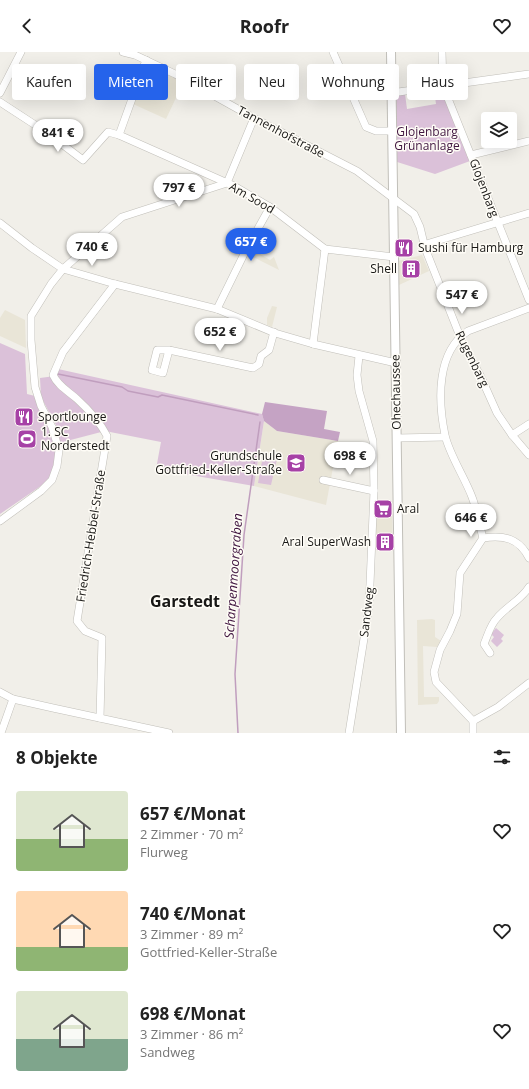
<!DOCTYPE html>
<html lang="de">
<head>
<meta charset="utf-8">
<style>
  body { margin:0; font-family:"Open Sans",sans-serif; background:#f6f6f6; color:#222; height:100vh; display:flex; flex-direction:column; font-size:15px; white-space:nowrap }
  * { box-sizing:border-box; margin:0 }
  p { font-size:13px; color:#767676 }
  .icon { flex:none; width:22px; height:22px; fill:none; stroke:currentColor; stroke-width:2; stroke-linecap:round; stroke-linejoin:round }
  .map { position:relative; height:681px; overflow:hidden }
  .drawer { display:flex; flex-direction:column; background:#fff; flex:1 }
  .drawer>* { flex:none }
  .banner { position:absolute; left:12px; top:12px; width:505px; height:36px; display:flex; gap:8px }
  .buttons { position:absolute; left:481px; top:60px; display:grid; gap:8px }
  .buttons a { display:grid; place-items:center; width:36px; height:36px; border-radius:4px; background:#fff; box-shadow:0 4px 16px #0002; font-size:20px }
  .price { position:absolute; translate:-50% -34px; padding:0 9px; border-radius:14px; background:#fff; color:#222; font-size:13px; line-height:26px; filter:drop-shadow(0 1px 2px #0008) }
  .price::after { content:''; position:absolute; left:50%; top:24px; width:12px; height:9px; margin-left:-6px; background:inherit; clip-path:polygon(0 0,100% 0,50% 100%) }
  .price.selected { background:#2563eb; color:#fff }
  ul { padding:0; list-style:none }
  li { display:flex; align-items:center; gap:12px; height:100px; padding:0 16px }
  li span { display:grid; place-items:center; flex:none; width:112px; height:80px; border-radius:4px; color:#555 }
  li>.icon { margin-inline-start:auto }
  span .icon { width:48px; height:48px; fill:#fffc; stroke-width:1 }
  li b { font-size:17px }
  h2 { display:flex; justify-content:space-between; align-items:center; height:48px; padding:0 16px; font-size:17px }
  .pill { padding:0 14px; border-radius:4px; background:#fff; box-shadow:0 4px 16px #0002; font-size:14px; line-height:36px }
  .pill.selected { background:#2563eb; color:#fff }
  header { display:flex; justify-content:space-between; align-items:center; height:52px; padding:0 16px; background:#fff; font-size:18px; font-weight:700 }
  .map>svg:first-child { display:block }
</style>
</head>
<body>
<header><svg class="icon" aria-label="back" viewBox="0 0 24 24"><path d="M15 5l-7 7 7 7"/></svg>Roofr<svg class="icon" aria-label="heart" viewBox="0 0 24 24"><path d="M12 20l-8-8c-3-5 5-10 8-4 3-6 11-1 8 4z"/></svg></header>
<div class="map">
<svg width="529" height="681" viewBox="0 0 529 681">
  <rect width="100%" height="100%" fill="#f1efe9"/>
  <!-- built -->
  <g fill="#e9e5d7">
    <polygon points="147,10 183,31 166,67 133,52"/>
    <polygon points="252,197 270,208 274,205 279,218 247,202"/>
    <polygon points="422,203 429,219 399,233 398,209"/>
    <polygon points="272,254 277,255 272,275 267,273 267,266"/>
    <polygon points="5,258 25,268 26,296 0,284 0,266"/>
    <polygon points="264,369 277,379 338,389 326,453 254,434"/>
    <polygon points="375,452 392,452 393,496 376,497"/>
    <polygon points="432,567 435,568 435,585 441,589 437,595 423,594 424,645 439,645 439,649 437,652 418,653 417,568"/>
  </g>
  <!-- green -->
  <g fill="#dbc1d9">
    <polygon points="441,36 470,109 435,122 394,109 394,44 405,42 407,57 436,52 434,37"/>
    <polygon points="0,291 25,302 27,342 35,344 51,375 57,398 51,427 0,462"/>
    <polygon points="58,317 262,362 264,369 254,434 156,417 161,390 105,379 59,391 56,373 41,345 40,326 55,324"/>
    <polygon points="263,404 277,407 271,433 258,431"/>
    <polygon points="496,576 504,583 501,587 503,589 497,595 491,589 494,585 491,582"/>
  </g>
  <!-- forest -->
  <polygon fill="#c5a3c4" points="265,350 327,359 324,377 340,380 338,389 277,379 264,369 262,362"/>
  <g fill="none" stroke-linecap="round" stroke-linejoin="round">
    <!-- stream -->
    <g stroke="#c09ebe" stroke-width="1.5">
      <polyline points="58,322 122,335 128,339 158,345 162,343 258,363"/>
      <polyline points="238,681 235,622 244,483 260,370"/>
    </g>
    <defs>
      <g id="minor">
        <polyline points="123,0 135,3 175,22 254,66 357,119 414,162 420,175 425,196 463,292 480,323 497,361 512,383 529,403"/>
        <polyline points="333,0 366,75 376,79 392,79"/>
        <polyline points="442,0 443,34 529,248"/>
        <polyline points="0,41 21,0"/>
        <polyline points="391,41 529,22"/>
        <polyline points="0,50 46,80 83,108 108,80 119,83 234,134 270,155 325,197 394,205"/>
        <polyline points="119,83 146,8"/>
        <polyline points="471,103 529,89"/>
        <polyline points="0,171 32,196 63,217 115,232 217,257 275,281 313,292 396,311"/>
        <polyline points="423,193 529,161"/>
        <polyline points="217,257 246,198 270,155"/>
        <polyline points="313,292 325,197"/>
        <polyline points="169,298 163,321 152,318 157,298 169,298 253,316 259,312 261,304 269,298 274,280"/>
        <polyline points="512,383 529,372"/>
        <polyline points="397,386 445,385"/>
        <polyline points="323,428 374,439"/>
        <polyline points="0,469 41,439 52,428 57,414 59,398 52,375 41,354 35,335 31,288 31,264 51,232 63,217 122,165 227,131 254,66"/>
        <path d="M483 486C504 483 519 486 529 506"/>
        <path d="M490 601 484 592C488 583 490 573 497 566 507 554 521 548 529 535"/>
        <polyline points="0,640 13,647 53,656 169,681"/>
        <path d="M100 666 102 586 85 579 77 569 107 384C100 370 89 358 77 347 68 339 58 334 53 323L63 300 115 232"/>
        <polyline points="473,669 498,655 529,631"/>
        <polyline points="1,681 13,647"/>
        <polyline points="349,681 369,555 374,439 373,389 359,339 357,323 359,304"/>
        <path d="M473 681V669L436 630 434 620 440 598 450 579 457 562 460 521 483 486C479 472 477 458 472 445 465 426 449 402 445 383 438 349 436 300 468 279L529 256"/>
      </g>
      <polyline id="major" points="391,0 401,681"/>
    </defs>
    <!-- minor casing -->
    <use href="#minor" stroke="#c1bfb9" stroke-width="8"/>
    <!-- major casing -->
    <use href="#major" stroke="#c1bfb9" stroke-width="10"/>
    <!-- minor -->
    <use href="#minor" stroke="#fff" stroke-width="7"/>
    <!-- major -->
    <use href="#major" stroke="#fff" stroke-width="8"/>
  </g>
  <!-- icons -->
  <defs>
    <symbol id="restaurant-square" viewBox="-11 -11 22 22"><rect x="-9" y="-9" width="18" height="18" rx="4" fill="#a641a6" stroke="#fefcf6"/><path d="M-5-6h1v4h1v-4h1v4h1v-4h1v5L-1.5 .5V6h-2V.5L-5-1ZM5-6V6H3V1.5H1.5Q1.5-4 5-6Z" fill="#fff"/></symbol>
    <symbol id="building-square" viewBox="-11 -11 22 22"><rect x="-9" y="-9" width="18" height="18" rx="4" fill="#a641a6" stroke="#fefcf6"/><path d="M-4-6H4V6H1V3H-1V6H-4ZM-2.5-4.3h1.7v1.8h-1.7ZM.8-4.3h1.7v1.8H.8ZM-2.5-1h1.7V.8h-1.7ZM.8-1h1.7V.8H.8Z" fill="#fff"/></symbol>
    <symbol id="stadium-square" viewBox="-11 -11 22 22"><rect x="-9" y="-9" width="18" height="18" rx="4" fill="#a641a6" stroke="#fefcf6"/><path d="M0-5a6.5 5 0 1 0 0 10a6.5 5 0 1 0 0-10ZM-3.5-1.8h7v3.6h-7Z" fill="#fff"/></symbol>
    <symbol id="school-square" viewBox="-11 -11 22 22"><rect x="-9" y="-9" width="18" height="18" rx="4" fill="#a641a6" stroke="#fefcf6"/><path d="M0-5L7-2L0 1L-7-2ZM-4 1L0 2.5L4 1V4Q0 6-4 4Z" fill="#fff"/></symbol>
    <symbol id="supermarket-square" viewBox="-11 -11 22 22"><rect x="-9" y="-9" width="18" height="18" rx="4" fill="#a641a6" stroke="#fefcf6"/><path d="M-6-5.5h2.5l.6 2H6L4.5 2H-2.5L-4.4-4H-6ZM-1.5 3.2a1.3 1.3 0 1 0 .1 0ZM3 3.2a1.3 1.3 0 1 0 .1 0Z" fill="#fff"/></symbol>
  </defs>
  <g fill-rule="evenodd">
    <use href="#restaurant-square" x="393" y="185" width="22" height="22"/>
    <use href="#building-square" x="400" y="206" width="22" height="22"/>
    <use href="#restaurant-square" x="13" y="354" width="22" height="22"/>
    <use href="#stadium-square" x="16" y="376" width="22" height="22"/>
    <use href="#school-square" x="285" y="400" width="22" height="22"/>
    <use href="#supermarket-square" x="372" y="446" width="22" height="22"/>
    <use href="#building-square" x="374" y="479" width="22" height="22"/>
  </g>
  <g text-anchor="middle" stroke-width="3" stroke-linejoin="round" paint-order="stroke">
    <!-- street labels -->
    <g font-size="12" fill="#181715" stroke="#fefcf6">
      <text transform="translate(281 80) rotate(28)" y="4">Tannenhofstraße</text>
      <text transform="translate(484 136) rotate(69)" y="4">Glojenbarg</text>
      <text transform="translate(252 146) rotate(30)" y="4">Am Sood</text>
      <text transform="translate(472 307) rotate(64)" y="4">Rugenbarg</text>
      <text transform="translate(396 340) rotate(-91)" y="4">Ohechaussee</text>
      <text transform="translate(91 484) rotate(-81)" y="4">Friedrich-Hebbel-Straße</text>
      <text transform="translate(367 560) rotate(-83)" y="4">Sandweg</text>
    </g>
    <!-- park labels -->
    <g font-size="12" fill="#401640" stroke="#fefcf6">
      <text x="427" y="84">Glojenbarg<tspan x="427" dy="14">Grünanlage</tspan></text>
    </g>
    <!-- poi labels -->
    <g font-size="12" fill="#181715" stroke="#fefcf6" text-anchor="start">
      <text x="418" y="200">Sushi für Hamburg</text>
      <text x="397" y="221" text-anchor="end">Shell</text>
      <text x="38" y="369">Sportlounge</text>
      <text x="41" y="384">1. SC<tspan x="41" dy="14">Norderstedt</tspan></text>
      <text x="282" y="408" text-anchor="end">Grundschule<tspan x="282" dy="14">Gottfried-Keller-Straße</tspan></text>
      <text x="397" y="461">Aral</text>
      <text x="371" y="494" text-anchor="end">Aral SuperWash</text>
    </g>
    <!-- water labels -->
    <g font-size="13" font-style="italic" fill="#401640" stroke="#fefcf6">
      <text transform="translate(233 524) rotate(-86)" y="5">Scharpenmoorgraben</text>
    </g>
    <!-- district labels -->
    <g font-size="16" font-weight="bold" fill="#181715" stroke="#fefcf6">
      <text x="185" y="555">Garstedt</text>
    </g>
  </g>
</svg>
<div class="buttons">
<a><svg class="icon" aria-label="layers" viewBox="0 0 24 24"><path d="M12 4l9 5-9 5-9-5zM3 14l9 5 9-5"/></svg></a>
</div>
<b class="price" style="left:58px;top:101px">841 €</b>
<b class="price" style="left:179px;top:156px">797 €</b>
<b class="price selected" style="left:251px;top:210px">657 €</b>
<b class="price" style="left:92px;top:215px">740 €</b>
<b class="price" style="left:462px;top:263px">547 €</b>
<b class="price" style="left:220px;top:300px">652 €</b>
<b class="price" style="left:350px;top:424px">698 €</b>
<b class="price" style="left:471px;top:486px">646 €</b>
<div class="banner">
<a class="pill">Kaufen</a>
<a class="pill selected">Mieten</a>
<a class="pill">Filter</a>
<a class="pill">Neu</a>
<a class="pill">Wohnung</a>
<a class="pill">Haus</a>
</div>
</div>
<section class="drawer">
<h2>8 Objekte<svg class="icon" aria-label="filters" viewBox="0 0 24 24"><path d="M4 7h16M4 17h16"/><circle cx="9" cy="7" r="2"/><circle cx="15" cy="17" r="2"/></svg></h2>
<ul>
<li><span style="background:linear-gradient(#dfe7d0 60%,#8fb573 0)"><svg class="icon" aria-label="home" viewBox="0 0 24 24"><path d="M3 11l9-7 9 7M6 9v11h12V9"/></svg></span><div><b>657 €/Monat</b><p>2 Zimmer · 70 m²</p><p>Flurweg</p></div><svg class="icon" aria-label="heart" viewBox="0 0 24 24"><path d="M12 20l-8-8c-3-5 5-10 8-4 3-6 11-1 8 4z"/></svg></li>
<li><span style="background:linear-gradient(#ffd9b3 70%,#8fb573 0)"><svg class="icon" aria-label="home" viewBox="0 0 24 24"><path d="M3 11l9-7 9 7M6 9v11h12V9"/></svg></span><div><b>740 €/Monat</b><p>3 Zimmer · 89 m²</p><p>Gottfried-Keller-Straße</p></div><svg class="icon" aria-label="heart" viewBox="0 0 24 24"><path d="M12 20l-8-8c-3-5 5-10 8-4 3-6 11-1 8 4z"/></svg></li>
<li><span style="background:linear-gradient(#dfe7d0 60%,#7fa58c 0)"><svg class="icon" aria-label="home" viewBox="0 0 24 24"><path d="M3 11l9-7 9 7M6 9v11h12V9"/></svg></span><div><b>698 €/Monat</b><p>3 Zimmer · 86 m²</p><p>Sandweg</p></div><svg class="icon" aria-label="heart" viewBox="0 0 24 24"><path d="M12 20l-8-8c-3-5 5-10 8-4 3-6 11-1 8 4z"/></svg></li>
</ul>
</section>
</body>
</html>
